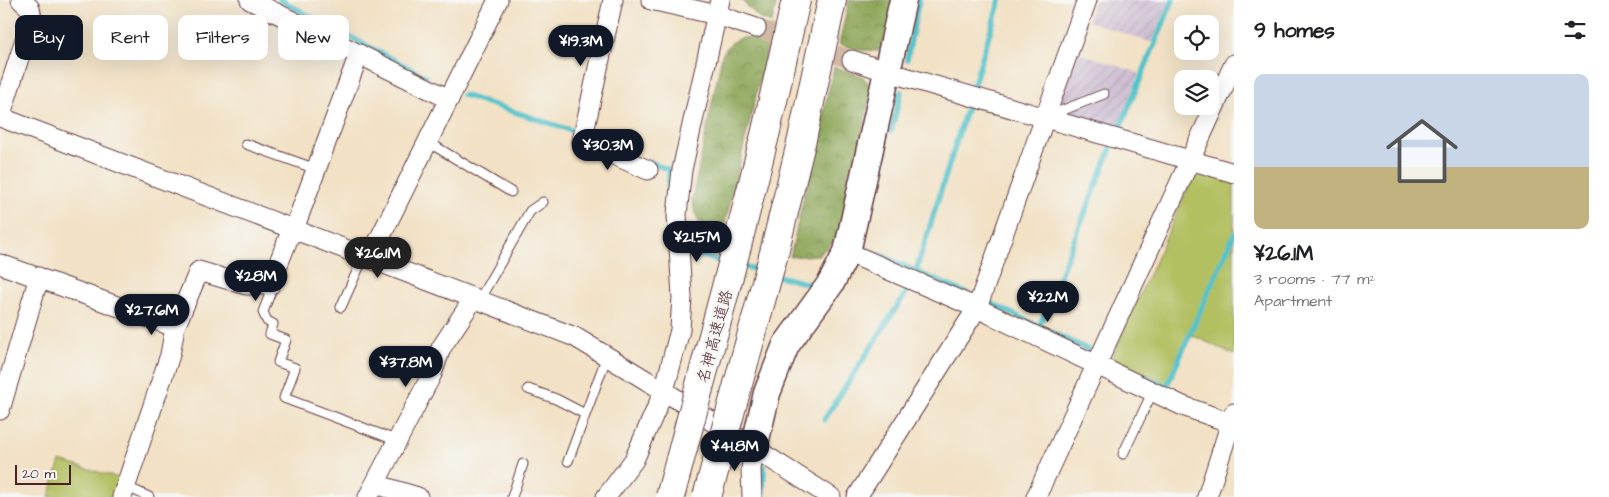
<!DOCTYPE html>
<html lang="en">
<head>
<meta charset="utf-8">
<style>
  body { margin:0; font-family:"Architects Daughter","Klee One",sans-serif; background:#f6f6f6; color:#202124; height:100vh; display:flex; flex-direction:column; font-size:19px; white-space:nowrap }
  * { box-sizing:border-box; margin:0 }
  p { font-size:16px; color:#757577 }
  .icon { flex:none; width:28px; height:28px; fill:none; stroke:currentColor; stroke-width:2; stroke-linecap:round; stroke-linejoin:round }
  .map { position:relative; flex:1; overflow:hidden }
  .drawer { display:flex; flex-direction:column; background:#fff; width:375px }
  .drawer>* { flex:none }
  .top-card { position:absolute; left:15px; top:15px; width:475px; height:45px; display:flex; gap:10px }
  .buttons { position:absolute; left:1174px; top:15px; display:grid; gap:10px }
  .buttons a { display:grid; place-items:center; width:45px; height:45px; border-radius:10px; background:#fff; box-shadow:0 5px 20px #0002; font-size:25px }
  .scale { position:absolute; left:15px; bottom:12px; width:56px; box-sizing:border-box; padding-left:5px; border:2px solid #4a1f2b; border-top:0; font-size:14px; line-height:18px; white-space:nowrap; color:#4a1f2b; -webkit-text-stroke:4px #f6f6f2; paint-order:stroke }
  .price { position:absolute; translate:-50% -42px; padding:0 11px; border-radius:18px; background:#111827; color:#fff; font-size:16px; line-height:32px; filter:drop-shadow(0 1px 2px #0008) }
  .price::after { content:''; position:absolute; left:50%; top:30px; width:15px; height:11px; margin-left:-8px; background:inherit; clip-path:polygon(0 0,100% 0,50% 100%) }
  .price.selected { background:#222; color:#fff }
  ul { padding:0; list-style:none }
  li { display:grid; align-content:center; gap:10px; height:265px; padding:0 20px }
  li+li { border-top:1px solid #e0e0e0 }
  li span { display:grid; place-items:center; height:155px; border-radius:10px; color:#555 }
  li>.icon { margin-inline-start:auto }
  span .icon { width:90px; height:90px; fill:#fffc; stroke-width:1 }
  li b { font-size:21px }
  h2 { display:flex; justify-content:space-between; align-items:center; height:60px; padding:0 20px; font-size:21px }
  .tag { padding:0 18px; border-radius:10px; background:#fff; box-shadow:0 5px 20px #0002; font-size:18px; line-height:45px }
  .tag.selected { background:#111827; color:#fff }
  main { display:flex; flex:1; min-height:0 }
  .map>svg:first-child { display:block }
</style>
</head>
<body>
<main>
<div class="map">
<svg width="1234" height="497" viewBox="0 0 1234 497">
  <defs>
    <pattern id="industrial-furrows" width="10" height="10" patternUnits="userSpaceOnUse" patternTransform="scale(1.25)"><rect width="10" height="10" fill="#cdbed2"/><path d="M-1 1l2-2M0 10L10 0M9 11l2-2" fill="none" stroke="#b2a3b4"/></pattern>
    <pattern id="forest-crowns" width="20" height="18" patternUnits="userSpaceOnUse" patternTransform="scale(1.25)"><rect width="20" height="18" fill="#8da658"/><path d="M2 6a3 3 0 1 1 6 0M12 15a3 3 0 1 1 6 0" fill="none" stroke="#758749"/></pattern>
  </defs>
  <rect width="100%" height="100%" fill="#f6f6f2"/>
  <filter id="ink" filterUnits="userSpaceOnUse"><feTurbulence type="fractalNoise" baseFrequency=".02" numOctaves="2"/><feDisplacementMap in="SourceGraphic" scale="10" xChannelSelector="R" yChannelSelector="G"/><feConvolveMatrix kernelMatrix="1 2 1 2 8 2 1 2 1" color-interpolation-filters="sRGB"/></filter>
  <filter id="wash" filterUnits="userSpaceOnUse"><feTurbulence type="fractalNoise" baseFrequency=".0096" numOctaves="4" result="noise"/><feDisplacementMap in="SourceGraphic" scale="20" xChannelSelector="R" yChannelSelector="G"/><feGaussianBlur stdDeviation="1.12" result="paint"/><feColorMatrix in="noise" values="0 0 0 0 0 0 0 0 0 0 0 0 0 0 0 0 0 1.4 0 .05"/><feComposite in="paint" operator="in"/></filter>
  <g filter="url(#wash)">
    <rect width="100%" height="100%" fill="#f2e1c5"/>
    <!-- industrial -->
    <g fill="url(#industrial-furrows)">
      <polygon points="1095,0 1170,0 1152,43 1088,21"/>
      <polygon points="1077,52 1139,73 1116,131 1060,115 1058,108"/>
    </g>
    <!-- grass -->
    <g fill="#b2c062" stroke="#7e7046">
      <polygon points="1199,172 1234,181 1234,355 1192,335 1168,384 1118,363 1111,359 1193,177"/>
      <polygon points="60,461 119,478 113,497 49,497"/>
    </g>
    <!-- forest -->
    <g fill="url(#forest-crowns)" stroke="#6c6242">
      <polygon points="741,0 777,0 772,23 760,19"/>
      <polygon points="849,0 896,0 889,37 878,51 859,50 839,44"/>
      <path d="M752 37 769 42 720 244C701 229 697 223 692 200L722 55C731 41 735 38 752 37Z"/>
      <polygon points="834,67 862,76 872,87 841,236 818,255 790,257"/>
    </g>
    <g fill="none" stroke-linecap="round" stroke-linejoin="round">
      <!-- stream -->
      <g stroke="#55c2cb" stroke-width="5.5">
        <polyline points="280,0 322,23"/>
        <polyline points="339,31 426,77"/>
        <polyline points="907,59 919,0"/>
        <polyline points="973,87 1000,0"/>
        <polyline points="463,95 576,132"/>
        <polyline points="1120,128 1173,0"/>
        <polyline points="891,131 901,92"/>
        <polyline points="650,162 669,170 667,216 669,247"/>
        <polyline points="868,220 886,152"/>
        <polyline points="861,243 870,253 875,253 970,295"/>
        <polyline points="698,255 724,262"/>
        <polyline points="738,265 761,271"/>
        <polyline points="916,271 967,107"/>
        <polyline points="774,275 813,285"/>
        <polyline points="992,304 1091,351"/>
        <polyline points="1039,327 1112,146"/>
        <polyline points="1124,368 1167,386 1234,234"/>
        <polyline points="824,420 909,288"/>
        <polyline points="763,497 764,466"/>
      </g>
    </g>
  </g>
  <g filter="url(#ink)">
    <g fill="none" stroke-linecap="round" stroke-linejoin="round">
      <!-- street-tunnel -->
      <polyline stroke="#d0baa6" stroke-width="19" stroke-dasharray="19 9" stroke-linecap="butt" points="756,28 852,60"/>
      <defs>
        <g id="lane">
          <polyline points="1048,116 1104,94"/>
          <polyline points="428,142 511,192"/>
          <polyline points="246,144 316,169"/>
          <polyline points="270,285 271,291 263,312 267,321 273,324 270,334 286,340 278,362 295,368 284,398 398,441"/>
          <polyline points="479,300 530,211 543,202"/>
          <polyline points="341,307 364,256"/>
          <polyline points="528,389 556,399 585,414"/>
          <polyline points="1123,454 1153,391"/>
          <polyline points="568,461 607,356"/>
          <polyline points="125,486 149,497"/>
          <polyline points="512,497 523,464"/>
        </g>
        <g id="street">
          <polyline points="250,0 449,99"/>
          <polyline points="613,0 582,141 648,170"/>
          <polyline points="651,0 717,15 756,28"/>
          <polyline points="852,60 888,72 1234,173"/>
          <polyline points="0,117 575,337 664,391 831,497"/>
          <polyline points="0,117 32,18 30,8 21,0"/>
          <polyline points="294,229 359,54"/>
          <polyline points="847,252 977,308 1183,406 1234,424"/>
          <polyline points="370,258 498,0"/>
          <polyline points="0,264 175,327 170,355 122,497"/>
          <polyline points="175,327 199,271 246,285 270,285 292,229"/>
          <polyline points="0,410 39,277"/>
          <polyline points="375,484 418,497"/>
          <polyline points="368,497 432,374 441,348 474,298"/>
          <polyline points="606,497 634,460 664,391 680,330 682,297 677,214 682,170 720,0"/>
          <polyline points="752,497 751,469 754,448"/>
          <polyline points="857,497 977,308 1087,0"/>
          <polyline points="1036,497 1234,64"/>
          <polyline points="1207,497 1234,413"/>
        </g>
        <polyline id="secondary" points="754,448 767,393 786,345 831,283 847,252 903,0"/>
        <g id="highway">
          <polyline points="737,246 766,131 796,0"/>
          <polyline points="773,257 802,139 832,0"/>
        </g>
      </defs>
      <!-- lane casing -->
      <use href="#lane" stroke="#633c42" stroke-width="11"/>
      <!-- street casing -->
      <use href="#street" stroke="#633c42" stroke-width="21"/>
      <!-- secondary casing -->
      <use href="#secondary" stroke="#633c42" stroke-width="29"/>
      <!-- highway casing -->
      <use href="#highway" stroke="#633c42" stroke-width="30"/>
      <!-- lane -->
      <use href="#lane" stroke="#fff" stroke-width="9"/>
      <!-- street -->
      <use href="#street" stroke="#fff" stroke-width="19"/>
      <!-- secondary -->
      <use href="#secondary" stroke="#fff" stroke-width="26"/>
      <!-- highway -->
      <use href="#highway" stroke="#fff" stroke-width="28"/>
      <defs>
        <g id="highway-bridge">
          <polyline points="670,497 737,246"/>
          <polyline points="707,497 773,257"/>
        </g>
      </defs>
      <!-- highway-bridge casing -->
      <use href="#highway-bridge" stroke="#633c42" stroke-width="30" stroke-linecap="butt"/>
      <!-- highway-bridge -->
      <use href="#highway-bridge" stroke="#fff" stroke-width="28"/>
    </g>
  </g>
  <g text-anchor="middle" stroke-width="5" stroke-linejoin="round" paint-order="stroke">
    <!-- street labels -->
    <g font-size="16" fill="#4a1f2b" stroke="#f6f6f2">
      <text transform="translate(714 336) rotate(-75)" y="6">名神高速道路</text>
    </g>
  </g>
</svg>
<div class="buttons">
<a><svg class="icon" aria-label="locate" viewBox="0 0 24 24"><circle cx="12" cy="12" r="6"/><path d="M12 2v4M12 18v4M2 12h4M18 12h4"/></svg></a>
<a><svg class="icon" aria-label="layers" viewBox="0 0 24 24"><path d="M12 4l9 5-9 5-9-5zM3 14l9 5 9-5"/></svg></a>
</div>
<div class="scale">20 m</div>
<b class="price" style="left:581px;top:67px">¥19.3M</b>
<b class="price" style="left:608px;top:171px">¥30.3M</b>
<b class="price" style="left:697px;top:263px">¥21.5M</b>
<b class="price selected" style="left:378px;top:279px">¥26.1M</b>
<b class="price" style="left:256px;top:302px">¥28M</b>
<b class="price" style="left:1048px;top:323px">¥22M</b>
<b class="price" style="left:152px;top:336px">¥27.6M</b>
<b class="price" style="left:406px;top:388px">¥37.8M</b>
<b class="price" style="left:735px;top:472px">¥41.8M</b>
<div class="top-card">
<a class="tag selected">Buy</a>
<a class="tag">Rent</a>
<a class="tag">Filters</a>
<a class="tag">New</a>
</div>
</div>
<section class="drawer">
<h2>9 homes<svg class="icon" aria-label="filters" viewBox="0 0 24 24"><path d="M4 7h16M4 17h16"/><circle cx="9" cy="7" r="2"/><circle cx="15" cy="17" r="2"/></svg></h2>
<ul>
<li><span style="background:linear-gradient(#c9d6e8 60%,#c2b280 0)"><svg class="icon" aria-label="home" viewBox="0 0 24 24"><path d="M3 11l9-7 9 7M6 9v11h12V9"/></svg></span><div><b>¥26.1M</b><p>3 rooms · 77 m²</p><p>Apartment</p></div></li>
</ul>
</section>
</main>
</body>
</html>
